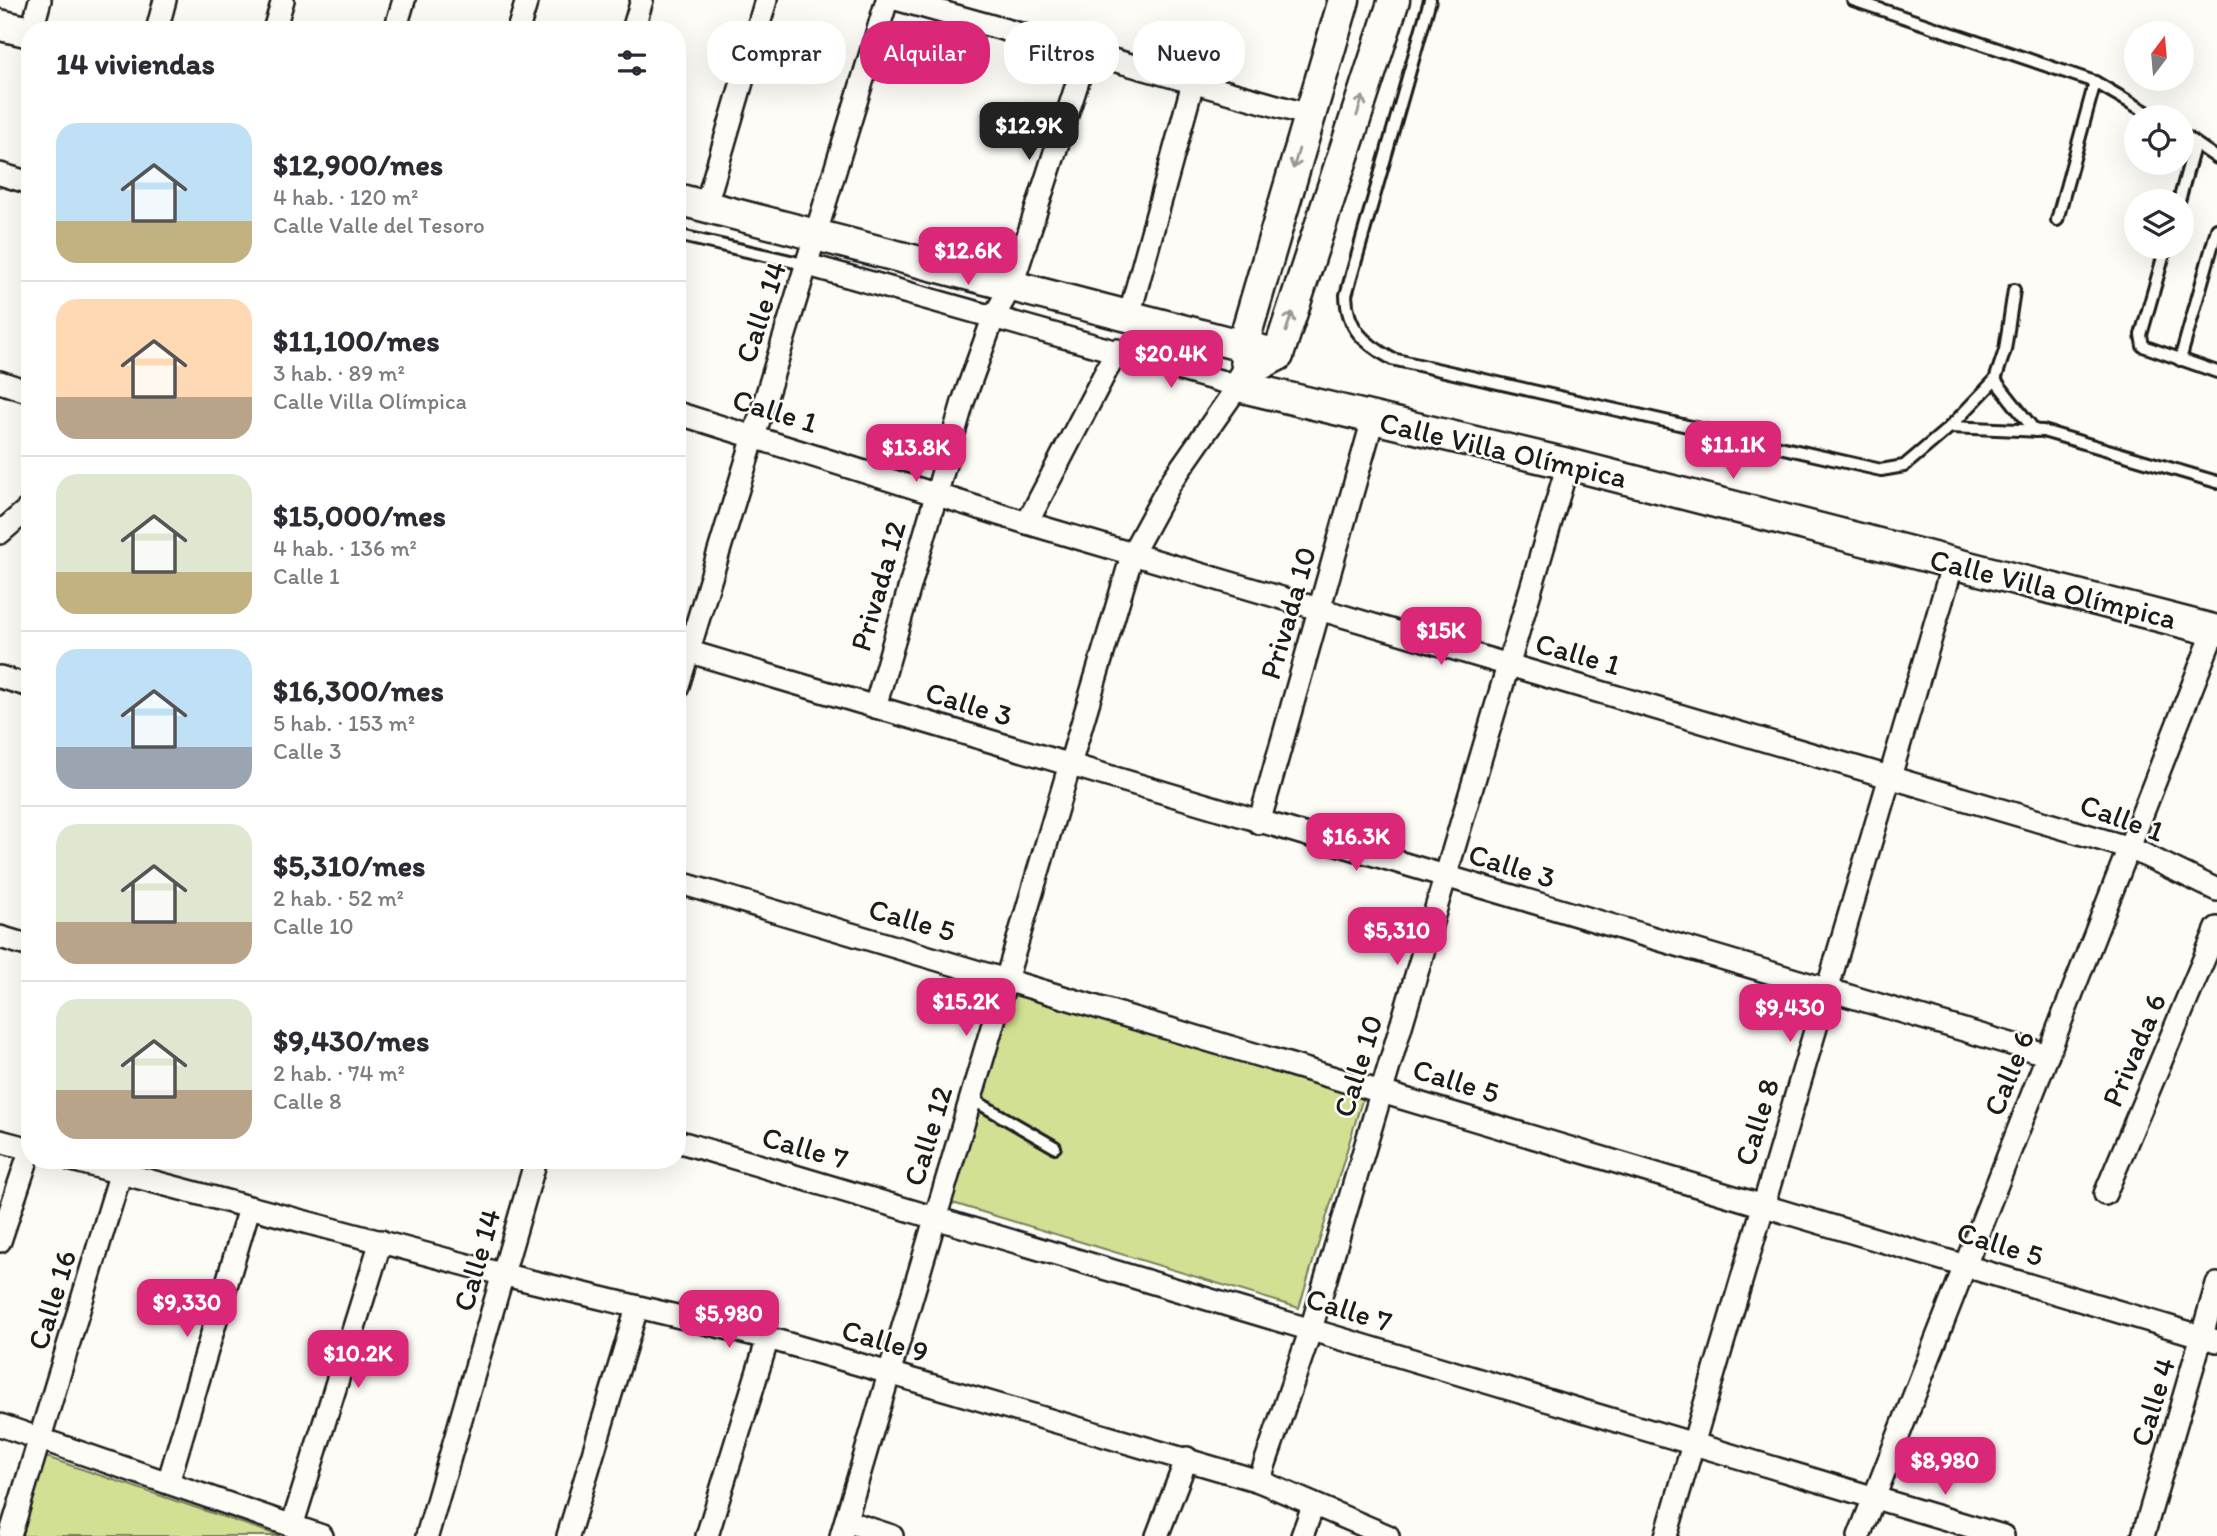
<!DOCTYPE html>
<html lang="es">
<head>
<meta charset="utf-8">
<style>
  body { margin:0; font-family:Itim,sans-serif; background:#f7f7f7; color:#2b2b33; height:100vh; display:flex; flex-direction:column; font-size:26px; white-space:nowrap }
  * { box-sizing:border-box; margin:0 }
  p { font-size:23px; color:#7c7c81 }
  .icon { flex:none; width:38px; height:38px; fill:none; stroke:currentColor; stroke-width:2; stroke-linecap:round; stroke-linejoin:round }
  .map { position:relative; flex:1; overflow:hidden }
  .details { position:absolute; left:21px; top:21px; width:665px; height:1148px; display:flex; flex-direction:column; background:#fff; border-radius:28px; box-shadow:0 7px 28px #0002 }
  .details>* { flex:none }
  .hud { position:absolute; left:707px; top:21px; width:665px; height:63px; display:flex; gap:14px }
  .needle { width:46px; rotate:16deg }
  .controls { position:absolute; left:2124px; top:21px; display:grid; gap:14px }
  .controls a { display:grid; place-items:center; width:70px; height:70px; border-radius:50%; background:#fff; box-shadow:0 7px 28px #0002; font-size:35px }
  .price { position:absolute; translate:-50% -60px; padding:0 16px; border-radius:14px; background:#db2777; color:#fff; font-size:23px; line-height:46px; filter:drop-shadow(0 2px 4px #0008) }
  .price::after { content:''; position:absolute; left:50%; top:42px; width:21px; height:16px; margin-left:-10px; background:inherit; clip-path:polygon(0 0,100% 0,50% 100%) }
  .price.current { background:#222; color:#fff }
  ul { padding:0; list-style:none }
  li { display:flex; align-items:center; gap:21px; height:175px; padding:0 35px }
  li+li { border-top:2px solid #e1e1e2 }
  li span { display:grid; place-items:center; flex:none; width:196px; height:140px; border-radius:21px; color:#555 }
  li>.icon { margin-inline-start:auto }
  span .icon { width:84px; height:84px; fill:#fffc; stroke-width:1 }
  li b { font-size:30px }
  h2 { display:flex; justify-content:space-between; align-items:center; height:84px; padding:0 35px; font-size:30px }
  .pill { padding:0 24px; border-radius:28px; background:#fff; box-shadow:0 7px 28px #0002; font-size:24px; line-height:63px }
  .pill.current { background:#db2777; color:#fff }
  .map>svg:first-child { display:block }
</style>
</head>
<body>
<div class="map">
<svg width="2217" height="1536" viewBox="0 0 2217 1536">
  <rect width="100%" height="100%" fill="#fdfcf7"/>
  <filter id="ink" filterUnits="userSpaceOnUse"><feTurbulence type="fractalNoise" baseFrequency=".0143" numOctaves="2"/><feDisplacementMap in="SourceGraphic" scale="14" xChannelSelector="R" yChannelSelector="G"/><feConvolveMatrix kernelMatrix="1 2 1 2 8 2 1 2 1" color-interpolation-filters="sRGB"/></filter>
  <g filter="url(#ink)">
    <!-- green -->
    <g fill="#d2e093" stroke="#777e58" stroke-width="2">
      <polygon points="1010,990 1363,1097 1299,1308 946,1201"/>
      <polygon points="43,1456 280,1536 19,1536"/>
    </g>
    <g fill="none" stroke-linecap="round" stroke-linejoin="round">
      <defs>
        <g id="lane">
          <path d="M1430 0 1346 295C1347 329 1364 343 1392 359L1881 470 1904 466 1950 427 1995 380 2005 350 2014 290"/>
          <polyline points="1853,0 2095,82 2155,117"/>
          <polyline points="2182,134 2217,158"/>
          <polyline points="2179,201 2195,143"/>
          <polyline points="2057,220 2095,82"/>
          <polyline points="677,235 808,265"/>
          <polyline points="2166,247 2141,335 2143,346 2217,372"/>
          <polyline points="2180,360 2217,229"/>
          <polyline points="1995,380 2035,431"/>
          <polyline points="1950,427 2043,431 2217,482"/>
          <polyline points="970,1098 1055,1147"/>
        </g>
        <g id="street">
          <polyline points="899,0 1309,115"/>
          <polyline points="32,30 40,0"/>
          <polyline points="157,30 165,0"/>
          <polyline points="274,30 283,0"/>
          <polyline points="395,30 404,0"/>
          <polyline points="518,30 527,0"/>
          <polyline points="633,30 642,0"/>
          <polyline points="0,174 30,183"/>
          <polyline points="706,205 766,0"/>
          <polyline points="808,265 1238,386 1171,482 1133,552 841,1536"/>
          <polyline points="1129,316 1193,83"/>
          <polyline points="0,382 30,392"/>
          <polyline points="677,413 1027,523 2130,848 2217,890"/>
          <polyline points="1027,523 1117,350"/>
          <polyline points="0,533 30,507"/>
          <polyline points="677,648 2048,1055"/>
          <polyline points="0,677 30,686"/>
          <polyline points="677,689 887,0"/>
          <polyline points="875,707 963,402 994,316 1012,285 1087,53"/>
          <polyline points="1259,823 1373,419"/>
          <polyline points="677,882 2217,1341"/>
          <polyline points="0,937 30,946"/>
          <polyline points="0,1141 30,1149"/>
          <polyline points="677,1141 2003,1536"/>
          <polyline points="72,1160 505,1275 768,1338 889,1373 1259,1481 1388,1536"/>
          <polyline points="2105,1194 2217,928"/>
          <polyline points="0,1241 30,1151"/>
          <polyline points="0,1425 322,1536"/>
          <polyline points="1259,1481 1311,1329 1568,464"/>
          <polyline points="168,1483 249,1208"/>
          <polyline points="846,1521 892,1536"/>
          <polyline points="292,1526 381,1241"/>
          <polyline points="10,1536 124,1162"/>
          <polyline points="427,1536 536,1160"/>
          <polyline points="568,1536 637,1308"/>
          <polyline points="707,1536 768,1338"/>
          <polyline points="1157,1536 1187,1458"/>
          <polyline points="1302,1536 1313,1506"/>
          <polyline points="1666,1536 1953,563"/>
          <polyline points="1859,1536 2214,631"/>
          <polyline points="2143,1536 2217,1284"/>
        </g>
        <g id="secondary">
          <polyline points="1344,0 1248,327 1243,346 1248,370 1238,386 1568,464 2217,631"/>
          <polyline points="0,25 30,32"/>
          <polyline points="677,199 1278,355"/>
          <polyline points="1261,364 1278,355 1394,0"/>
        </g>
      </defs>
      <!-- lane casing -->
      <use href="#lane" stroke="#1c1c1c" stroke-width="16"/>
      <!-- street casing -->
      <use href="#street" stroke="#1c1c1c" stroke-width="26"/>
      <!-- secondary casing -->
      <use href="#secondary" stroke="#1c1c1c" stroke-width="35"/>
      <!-- lane -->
      <use href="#lane" stroke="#fdfcf7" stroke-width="10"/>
      <!-- street -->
      <use href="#street" stroke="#fdfcf7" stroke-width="21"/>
      <!-- secondary -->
      <use href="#secondary" stroke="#fdfcf7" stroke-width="30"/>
    </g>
    <!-- one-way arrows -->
    <defs><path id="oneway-shaft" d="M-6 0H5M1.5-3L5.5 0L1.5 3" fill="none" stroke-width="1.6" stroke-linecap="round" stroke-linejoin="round" transform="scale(1.75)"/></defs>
    <g stroke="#989794">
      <use href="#oneway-shaft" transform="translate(1360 106) rotate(-72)"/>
      <use href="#oneway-shaft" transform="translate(1296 159) rotate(106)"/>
      <use href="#oneway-shaft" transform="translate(1289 322) rotate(-72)"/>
    </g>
  </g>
  <g text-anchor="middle" stroke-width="5" stroke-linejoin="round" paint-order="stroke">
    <!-- street labels -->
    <g font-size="30" fill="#1c1c1c" stroke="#fdfcf7">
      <text transform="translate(761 312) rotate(-72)" y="10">Calle 14</text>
      <text transform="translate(775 411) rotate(17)" y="10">Calle 1</text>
      <text transform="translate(1503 450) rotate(13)" y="10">Calle Villa Olímpica</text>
      <text transform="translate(878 586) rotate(-74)" y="10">Privada 12</text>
      <text transform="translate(2053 589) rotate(14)" y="10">Calle Villa Olímpica</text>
      <text transform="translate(1288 613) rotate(-74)" y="10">Privada 10</text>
      <text transform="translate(1578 654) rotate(16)" y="10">Calle 1</text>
      <text transform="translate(969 704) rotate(17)" y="10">Calle 3</text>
      <text transform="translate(2122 818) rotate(20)" y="10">Calle 1</text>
      <text transform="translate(1512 866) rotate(17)" y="10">Calle 3</text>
      <text transform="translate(912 920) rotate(16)" y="10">Calle 5</text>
      <text transform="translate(2134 1050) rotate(-67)" y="10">Privada 6</text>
      <text transform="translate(1358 1066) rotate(-73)" y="10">Calle 10</text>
      <text transform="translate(2009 1073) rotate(-68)" y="10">Calle 6</text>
      <text transform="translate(1456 1081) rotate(17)" y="10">Calle 5</text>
      <text transform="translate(1757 1122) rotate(-73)" y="10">Calle 8</text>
      <text transform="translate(928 1136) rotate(-73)" y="10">Calle 12</text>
      <text transform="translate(805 1148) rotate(16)" y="10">Calle 7</text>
      <text transform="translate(2000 1244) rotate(17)" y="10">Calle 5</text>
      <text transform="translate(477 1260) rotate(-74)" y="10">Calle 14</text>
      <text transform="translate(52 1300) rotate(-73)" y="10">Calle 16</text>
      <text transform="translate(1349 1310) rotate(17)" y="10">Calle 7</text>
      <text transform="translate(885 1341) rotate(16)" y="10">Calle 9</text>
      <text transform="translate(2153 1402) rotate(-73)" y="10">Calle 4</text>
    </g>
  </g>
</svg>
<div class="controls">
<a><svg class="needle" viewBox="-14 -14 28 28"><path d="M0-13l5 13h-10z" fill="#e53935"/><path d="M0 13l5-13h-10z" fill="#7c7c81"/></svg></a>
<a><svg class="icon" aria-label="locate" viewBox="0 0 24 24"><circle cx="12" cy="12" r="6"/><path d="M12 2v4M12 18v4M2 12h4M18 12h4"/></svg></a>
<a><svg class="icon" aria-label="layers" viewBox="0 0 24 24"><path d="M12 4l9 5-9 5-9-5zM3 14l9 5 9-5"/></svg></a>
</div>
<b class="price current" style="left:1029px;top:162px">$12.9K</b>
<b class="price" style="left:968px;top:287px">$12.6K</b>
<b class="price" style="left:1171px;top:390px">$20.4K</b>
<b class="price" style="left:1733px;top:481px">$11.1K</b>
<b class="price" style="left:916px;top:484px">$13.8K</b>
<b class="price" style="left:1441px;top:667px">$15K</b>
<b class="price" style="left:1356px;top:873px">$16.3K</b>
<b class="price" style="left:1397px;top:967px">$5,310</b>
<b class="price" style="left:966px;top:1038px">$15.2K</b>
<b class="price" style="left:1790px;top:1044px">$9,430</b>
<b class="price" style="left:187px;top:1339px">$9,330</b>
<b class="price" style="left:729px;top:1350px">$5,980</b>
<b class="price" style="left:358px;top:1390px">$10.2K</b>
<b class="price" style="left:1945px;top:1497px">$8,980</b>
<div class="hud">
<a class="pill">Comprar</a>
<a class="pill current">Alquilar</a>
<a class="pill">Filtros</a>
<a class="pill">Nuevo</a>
</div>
<section class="details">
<h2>14 viviendas<svg class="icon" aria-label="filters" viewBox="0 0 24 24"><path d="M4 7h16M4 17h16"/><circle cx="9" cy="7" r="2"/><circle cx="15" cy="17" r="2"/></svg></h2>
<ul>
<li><span style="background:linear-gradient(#bfe0f5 70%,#c2b280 0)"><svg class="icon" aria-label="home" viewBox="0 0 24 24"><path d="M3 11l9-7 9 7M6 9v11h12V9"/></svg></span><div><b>$12,900/mes</b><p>4 hab. · 120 m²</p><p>Calle Valle del Tesoro</p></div></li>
<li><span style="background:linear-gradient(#ffd9b3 70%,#b9a48a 0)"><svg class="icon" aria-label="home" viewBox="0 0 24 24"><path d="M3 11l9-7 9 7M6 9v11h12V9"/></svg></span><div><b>$11,100/mes</b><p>3 hab. · 89 m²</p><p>Calle Villa Olímpica</p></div></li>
<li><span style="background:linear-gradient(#dfe7d0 70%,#c2b280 0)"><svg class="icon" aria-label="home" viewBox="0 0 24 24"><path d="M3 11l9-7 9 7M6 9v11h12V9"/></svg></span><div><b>$15,000/mes</b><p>4 hab. · 136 m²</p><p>Calle 1</p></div></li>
<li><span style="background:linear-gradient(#bfe0f5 70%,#9aa5b1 0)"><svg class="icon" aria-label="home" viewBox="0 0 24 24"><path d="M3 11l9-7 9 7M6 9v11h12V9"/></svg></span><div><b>$16,300/mes</b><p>5 hab. · 153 m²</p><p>Calle 3</p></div></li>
<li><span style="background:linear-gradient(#dfe7d0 70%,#b9a48a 0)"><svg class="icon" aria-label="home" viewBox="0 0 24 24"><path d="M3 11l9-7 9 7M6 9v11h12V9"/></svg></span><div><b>$5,310/mes</b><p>2 hab. · 52 m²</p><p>Calle 10</p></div></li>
<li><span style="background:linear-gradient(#dfe7d0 65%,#b9a48a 0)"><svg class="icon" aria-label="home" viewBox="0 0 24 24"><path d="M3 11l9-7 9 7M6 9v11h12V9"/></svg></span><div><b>$9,430/mes</b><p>2 hab. · 74 m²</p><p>Calle 8</p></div></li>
</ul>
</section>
</div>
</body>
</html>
